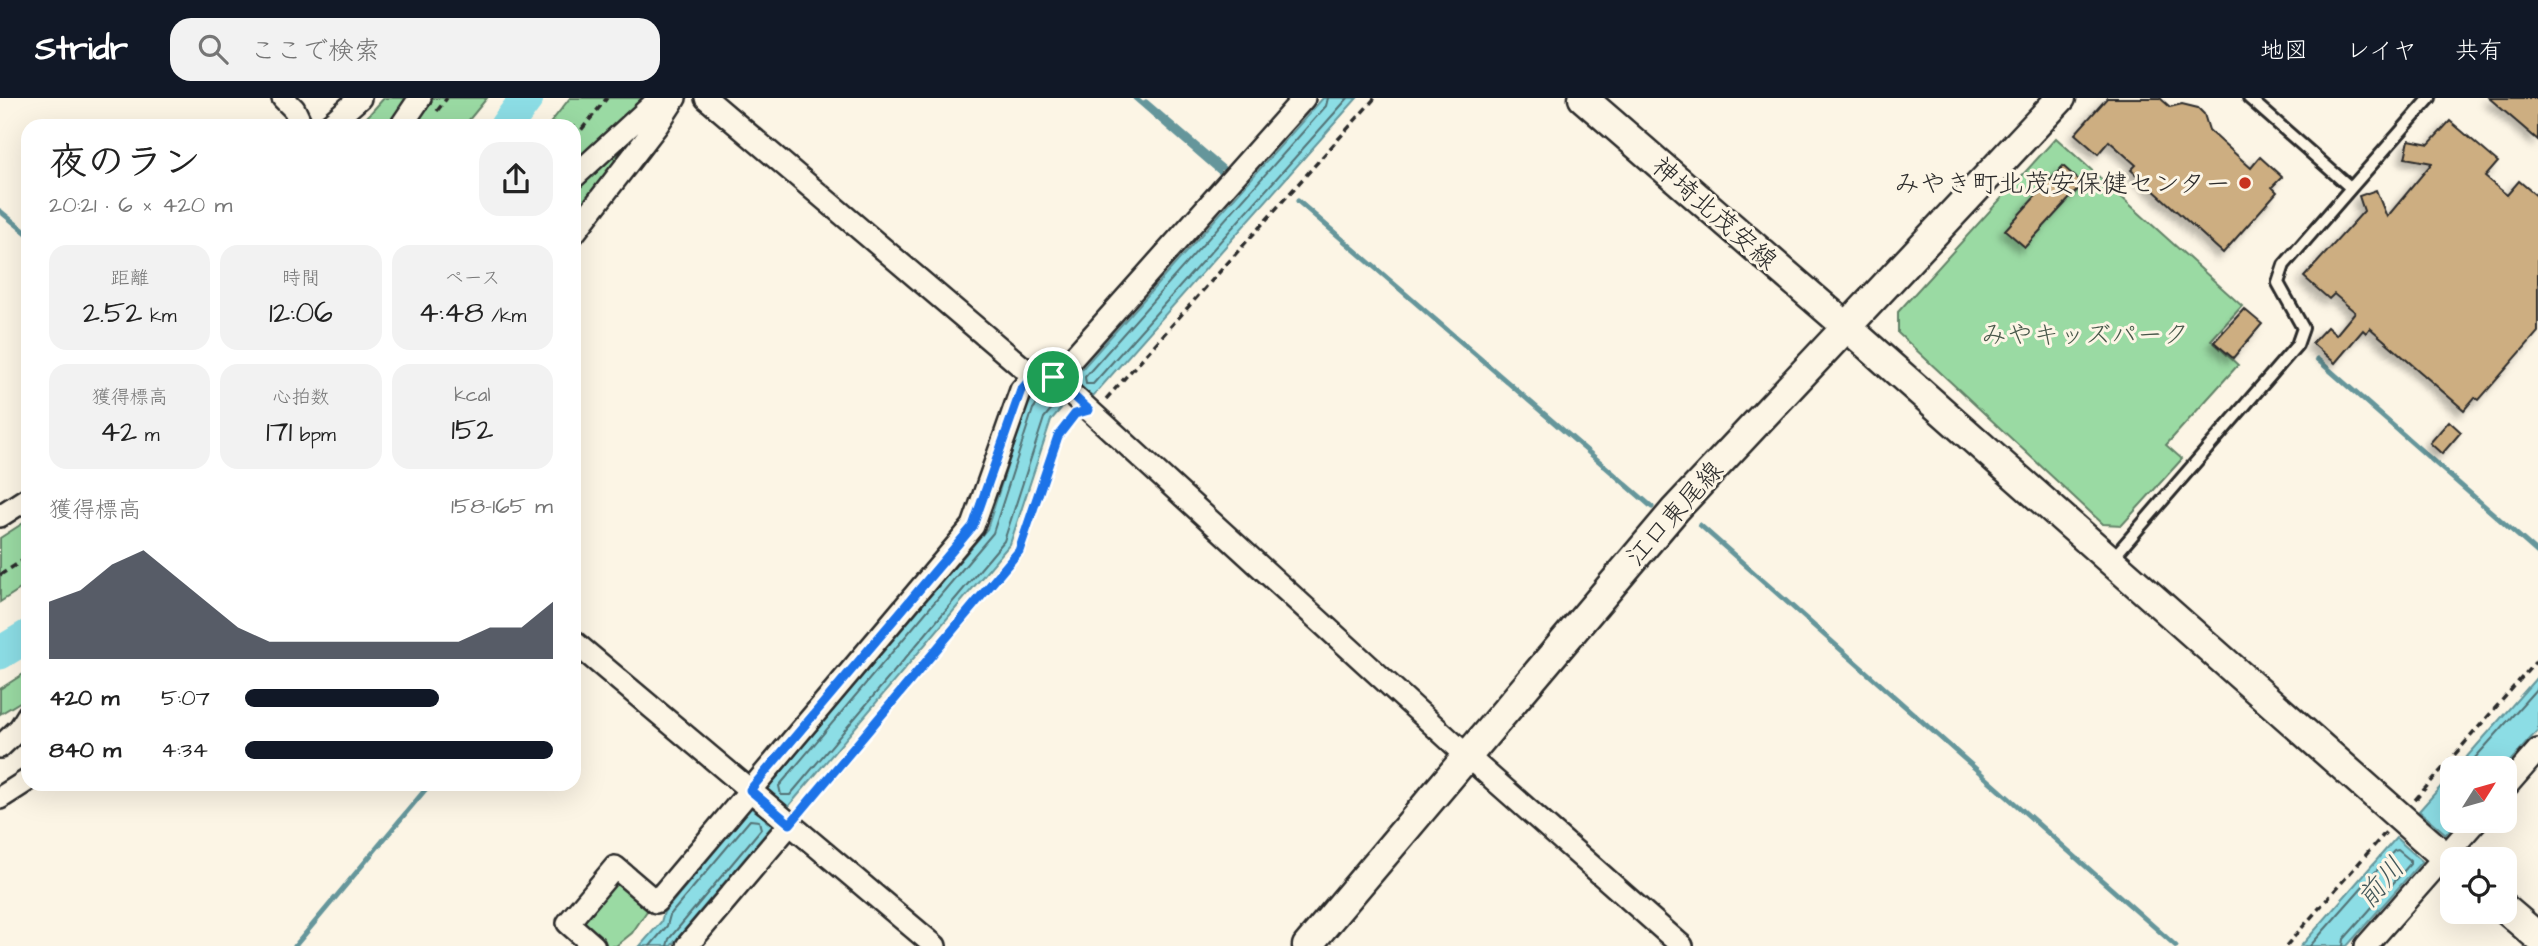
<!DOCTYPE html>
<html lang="ja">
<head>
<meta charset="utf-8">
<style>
  body { margin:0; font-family:"Architects Daughter","Klee One",sans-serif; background:#f2f2f2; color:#222; height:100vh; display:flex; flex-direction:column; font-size:26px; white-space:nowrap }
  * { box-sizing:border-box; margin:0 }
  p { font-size:23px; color:#767676 }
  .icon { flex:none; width:38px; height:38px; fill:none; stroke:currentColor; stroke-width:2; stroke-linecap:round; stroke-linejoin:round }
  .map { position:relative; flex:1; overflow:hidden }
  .sheet { position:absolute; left:21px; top:21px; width:560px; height:672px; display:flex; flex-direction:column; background:#fff; border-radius:21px; box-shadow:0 7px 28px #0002 }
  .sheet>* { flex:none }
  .needle { width:46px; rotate:53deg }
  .controls { position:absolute; left:2440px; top:658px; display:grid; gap:14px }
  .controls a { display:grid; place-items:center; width:77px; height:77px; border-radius:14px; background:#fff; box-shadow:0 7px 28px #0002; font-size:35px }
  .pin { position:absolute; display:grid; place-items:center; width:60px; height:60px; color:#fff; margin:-30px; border:4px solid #fff; border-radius:50%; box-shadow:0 2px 7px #0007 }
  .round { display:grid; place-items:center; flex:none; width:74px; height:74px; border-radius:21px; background:#f2f2f2 }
  .head { display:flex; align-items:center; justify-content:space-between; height:119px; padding:0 28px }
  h1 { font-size:38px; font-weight:600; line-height:52px }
  .metrics { display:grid; grid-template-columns:repeat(3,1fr); gap:10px; height:119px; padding:7px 28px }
  .metrics div { display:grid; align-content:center; border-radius:18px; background:#f2f2f2; text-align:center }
  .metrics b { font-size:30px; font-weight:600 }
  .metrics small { font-size:19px; font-weight:400 }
  .metrics p { font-size:19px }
  .chart { height:196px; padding:14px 28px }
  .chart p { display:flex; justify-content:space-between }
  .chart svg { width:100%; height:126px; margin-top:7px; fill:#111827; opacity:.7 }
  ul { padding:0 28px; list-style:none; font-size:23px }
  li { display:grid; grid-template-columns:112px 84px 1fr; align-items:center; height:52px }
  li i { height:18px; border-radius:9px; background:#111827 }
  header { display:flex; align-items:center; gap:42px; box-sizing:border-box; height:98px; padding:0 35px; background:#111827; color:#fff }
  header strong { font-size:33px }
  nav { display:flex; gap:38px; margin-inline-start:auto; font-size:24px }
  .search { width:490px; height:63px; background:#f2f2f2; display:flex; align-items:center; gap:18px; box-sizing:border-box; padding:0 24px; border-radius:21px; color:#767676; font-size:26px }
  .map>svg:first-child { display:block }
</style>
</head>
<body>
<header>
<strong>Stridr</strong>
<div class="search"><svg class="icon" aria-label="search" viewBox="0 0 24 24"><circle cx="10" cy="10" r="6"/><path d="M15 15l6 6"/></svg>ここで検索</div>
<nav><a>地図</a><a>レイヤ</a><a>共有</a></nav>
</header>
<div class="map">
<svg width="2538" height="848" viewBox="0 0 2538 848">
  <defs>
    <filter id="shadow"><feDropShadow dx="-5.5" dy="5.5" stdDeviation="3.5" flood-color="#0004"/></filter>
  </defs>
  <rect width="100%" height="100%" fill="#fcf5e5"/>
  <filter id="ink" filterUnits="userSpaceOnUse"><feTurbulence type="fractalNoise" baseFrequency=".0143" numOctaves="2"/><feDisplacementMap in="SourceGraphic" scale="14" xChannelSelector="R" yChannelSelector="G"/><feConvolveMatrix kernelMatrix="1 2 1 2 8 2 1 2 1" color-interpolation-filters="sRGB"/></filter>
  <g filter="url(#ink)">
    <path fill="#9adaa3" stroke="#628267" stroke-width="2" d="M384,0H412L390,28H359Z
      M426,0H487L464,28H410Z
      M570,0H650L574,69V28H548Z
      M636,36L574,117V92Z
      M2056,40L2242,208L2211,242L2238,267L2166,347L2182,361L2122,427L2103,426L1898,235V214Z
      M28,422V486L0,504V440Z
      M28,573V599L0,616V591Z
      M613,784H626L651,807L632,835L616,848H603L584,829L582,818Z"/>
    <path fill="#8cdde5" stroke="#65969b" stroke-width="2" d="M1323,0H1357L1093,298L1087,294L1084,297L1059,300L1058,302L1064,307L1051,322L1010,446L788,709L782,704L766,723L772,728L671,848H640L661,824L664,814L751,710L758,715L773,697L767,691L987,431L1027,307L1042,289L1048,294L1075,289L1078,285L1073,281Z
      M2538,578V632L2504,670H2457Z
      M2452,676V723H2458L2446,736L2419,713Z
      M2396,740L2422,763L2347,848H2301Z"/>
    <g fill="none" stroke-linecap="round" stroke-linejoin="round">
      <path stroke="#527275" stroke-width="2" d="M1328,0L1326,8L1085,279L1086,286H1093L1348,0
        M1042,300L1050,301L1053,309L1044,320L1004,443L790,697H781L779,688L993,435L1033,311Z
        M2466,670L2538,589
        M650,848L667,828L670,817L750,722L759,723L761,731L669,841L667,848
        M2310,848L2394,753L2398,752L2410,762V766L2344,841L2343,848"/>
      <path stroke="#65969b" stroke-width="5" d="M1135,0L1219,73
        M1146,4L1223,70
        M1298,103L1652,409
        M0,113L28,136
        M2317,261L2538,455
        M1700,427L2176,848
        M295,848L430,686"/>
      <path stroke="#8cdde5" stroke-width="33" d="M506,28L527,0
        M0,555L28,538"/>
    </g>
    <path fill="#cdae81" stroke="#2b2b2b" stroke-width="2" filter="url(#shadow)" d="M2107,0H2160L2170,9L2182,6L2198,10L2204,16L2209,32L2251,70L2260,59L2282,79L2272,89L2277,94L2223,155L2131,72L2136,67L2109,43L2098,56L2075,36Z
      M2489,0H2538V42Z
      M2450,23L2498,64L2485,79L2507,97L2519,83L2538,99V234L2479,302L2475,299L2464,312L2370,230L2366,235L2363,232L2335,265L2312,245L2327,229L2336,237L2355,214L2334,196L2329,201L2304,179L2364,113L2359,98L2376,92L2387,119L2432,65L2405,60L2409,42L2429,46Z
      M2063,68L2083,86L2025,149L2005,132Z
      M2244,211L2262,226L2233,260L2214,244Z
      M2449,323L2461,334L2442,356L2430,345Z"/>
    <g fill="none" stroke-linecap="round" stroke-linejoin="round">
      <g stroke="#2b2b2b" stroke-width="16">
        <path id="lane" d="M2351,90L2430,0
          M2112,461L2297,247L2303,230L2278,185L2284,167L2351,90L2249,0"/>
      </g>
      <g stroke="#2b2b2b" stroke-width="26">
        <path id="street" d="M283,0L294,11L302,28
          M706,0L1022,269L1035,276L1053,279L1466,657L1682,848
          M328,28L360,0
          M401,28L420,0
          M574,79L660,0
          M574,135L658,26L675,0
          M1053,279L1063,271L1304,0
          M0,418L28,400
          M574,544L935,848
          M0,649L20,630L28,617
          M2504,691L2538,652
          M0,700L28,682
          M594,848L568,825L615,769L656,804L973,428L1021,292L1035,276
          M687,848L790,726
          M2366,848L2476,723"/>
      </g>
      <g stroke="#2b2b2b" stroke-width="33">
        <path id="secondary" d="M1583,0L1847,229L2452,765
          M2504,810L2538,839
          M1307,848L1675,412L2061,0"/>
      </g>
      <path stroke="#2b2b2b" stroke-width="3.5" stroke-dasharray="7 5" stroke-linecap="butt" d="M437,13L447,0
        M574,41L607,0
        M1106,301L1375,0
        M0,477L28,459
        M2415,702L2538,561
        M802,712L1019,453L1058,338L1072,320
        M2286,848L2386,734"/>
      <use href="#lane" stroke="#fcf5e5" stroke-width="10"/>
      <use href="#street" stroke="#fcf5e5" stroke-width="21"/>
      <use href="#secondary" stroke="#fcf5e5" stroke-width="28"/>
    </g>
  </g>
  <g fill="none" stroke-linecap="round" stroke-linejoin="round" filter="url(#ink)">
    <g stroke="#fff" stroke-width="14">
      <path id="route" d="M1035,276L1053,279L1089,312L1075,316L1058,338L1019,453L790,726L750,692L973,428L1021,292Z"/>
    </g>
    <use href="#route" stroke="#1a73e8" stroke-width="9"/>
  </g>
  <circle fill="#c8321e" stroke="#fcf5e5" stroke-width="2.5" cx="2245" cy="85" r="7"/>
  <g text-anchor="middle" stroke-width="6" stroke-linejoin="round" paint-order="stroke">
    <g font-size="26" fill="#2b2b2b" stroke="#fcf5e5" text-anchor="end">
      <text x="2231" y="94">みやき町北茂安保健センター</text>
    </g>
    <g font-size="26" fill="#2b2b2b" stroke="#fcf5e5">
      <text transform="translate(1715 115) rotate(41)" y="9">神埼北茂安線</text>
      <text transform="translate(1674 415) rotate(-48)" y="9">江口東尾線</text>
    </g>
    <g font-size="26" fill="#475749" stroke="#fcf5e5">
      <text x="2085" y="245">みやキッズパーク</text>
    </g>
    <g font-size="28" font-style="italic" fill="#43585a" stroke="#fcf5e5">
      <text transform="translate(2380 784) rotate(-49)" y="10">前川</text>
    </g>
  </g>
</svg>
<div class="controls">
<a><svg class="needle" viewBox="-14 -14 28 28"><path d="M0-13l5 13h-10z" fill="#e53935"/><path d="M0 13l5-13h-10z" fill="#767676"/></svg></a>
<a><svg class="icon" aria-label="locate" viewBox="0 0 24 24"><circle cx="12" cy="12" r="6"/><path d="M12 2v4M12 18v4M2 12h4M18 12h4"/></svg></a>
</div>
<div class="pin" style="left:1053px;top:279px;background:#1e9e55"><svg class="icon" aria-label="arrive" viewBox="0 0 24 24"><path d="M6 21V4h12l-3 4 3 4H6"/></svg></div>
<section class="sheet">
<div class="head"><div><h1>夜のラン</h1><p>20:21 · 6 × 420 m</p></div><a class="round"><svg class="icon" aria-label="share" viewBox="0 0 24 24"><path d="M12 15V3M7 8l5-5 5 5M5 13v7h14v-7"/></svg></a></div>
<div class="metrics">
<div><p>距離</p><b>2.52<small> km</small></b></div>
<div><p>時間</p><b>12:06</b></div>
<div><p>ペース</p><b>4:48<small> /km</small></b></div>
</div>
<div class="metrics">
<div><p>獲得標高</p><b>42<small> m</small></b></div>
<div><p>心拍数</p><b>171<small> bpm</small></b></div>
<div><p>kcal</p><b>152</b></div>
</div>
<div class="chart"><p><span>獲得標高</span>158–165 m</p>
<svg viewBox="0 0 160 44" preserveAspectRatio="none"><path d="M0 44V24L10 20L20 11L30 6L40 15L50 24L60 33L70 38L80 38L90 38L100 38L110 38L120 38L130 38L140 33L150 33L160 24V44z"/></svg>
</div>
<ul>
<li><b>420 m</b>5:07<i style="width:63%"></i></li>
<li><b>840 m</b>4:34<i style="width:100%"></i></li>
</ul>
</section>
</div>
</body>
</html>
